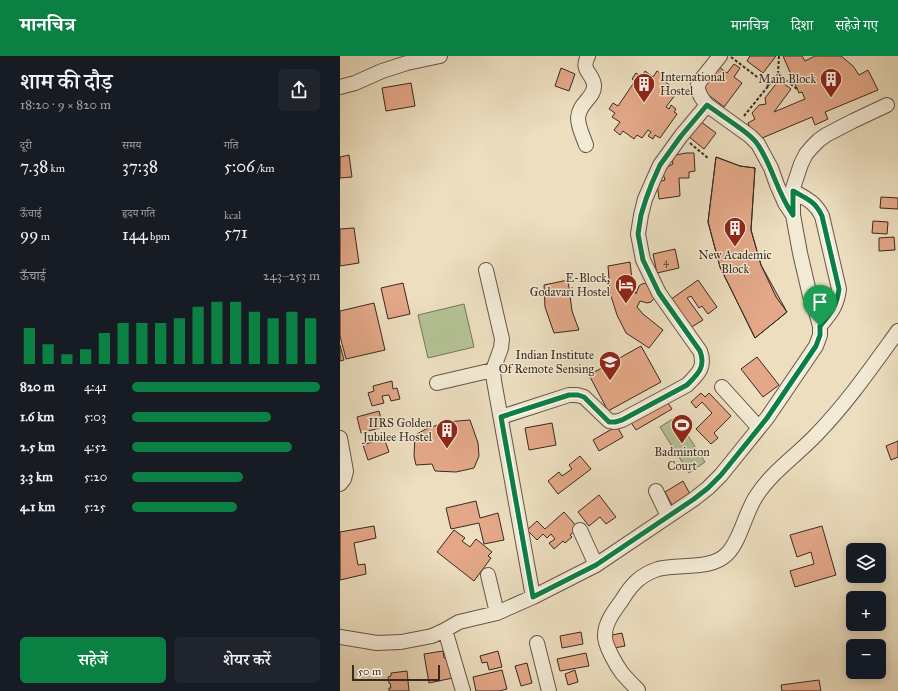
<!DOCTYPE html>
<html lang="hi">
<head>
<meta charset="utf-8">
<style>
  body { margin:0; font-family:"IM FELL Great Primer","Noto Serif Devanagari",serif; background:#20242c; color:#f1f3f6; height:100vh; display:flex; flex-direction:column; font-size:15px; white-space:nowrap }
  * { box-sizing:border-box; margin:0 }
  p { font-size:13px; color:#9ea1a6 }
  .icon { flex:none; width:22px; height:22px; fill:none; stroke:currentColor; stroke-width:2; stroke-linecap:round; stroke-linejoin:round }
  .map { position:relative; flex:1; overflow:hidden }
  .details { display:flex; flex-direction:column; background:#171b24; width:340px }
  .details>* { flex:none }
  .buttons { position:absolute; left:506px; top:487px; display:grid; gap:8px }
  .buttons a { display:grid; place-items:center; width:40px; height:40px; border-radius:6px; background:#171b24; box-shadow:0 2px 10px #0003; font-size:20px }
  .scale { position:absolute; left:12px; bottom:10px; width:88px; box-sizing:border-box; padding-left:4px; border:2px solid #392921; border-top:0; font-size:11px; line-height:14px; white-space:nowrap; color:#392921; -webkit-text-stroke:3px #f3ead5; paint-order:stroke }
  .pin { position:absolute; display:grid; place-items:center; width:34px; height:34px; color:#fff; margin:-41px -17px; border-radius:50% 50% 50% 0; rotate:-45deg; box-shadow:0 0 4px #0007 }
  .pin .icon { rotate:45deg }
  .round { display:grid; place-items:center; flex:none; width:42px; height:42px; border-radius:6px; background:#20242c }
  .headline { display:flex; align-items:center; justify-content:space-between; height:68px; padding:0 20px }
  h1 { font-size:22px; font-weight:600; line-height:30px }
  .figures { display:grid; grid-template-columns:repeat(3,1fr); gap:6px; height:68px; padding:4px 20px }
  .figures div { display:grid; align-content:center }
  .figures b { font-size:17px; font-weight:600 }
  .figures small { font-size:11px; font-weight:400 }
  .figures p { font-size:11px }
  .chart { height:112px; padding:8px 20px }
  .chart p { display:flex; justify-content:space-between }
  .chart svg { width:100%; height:72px; margin-top:4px; stroke:#0b8043; stroke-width:6 }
  .cta { display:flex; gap:8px; margin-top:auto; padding:8px 20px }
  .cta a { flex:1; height:46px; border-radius:6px; background:#0b8043; color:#fff; font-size:16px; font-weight:600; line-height:46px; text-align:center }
  .cta a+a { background:#20242c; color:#f1f3f6 }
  ul { padding:0 20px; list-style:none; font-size:13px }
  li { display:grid; grid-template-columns:64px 48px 1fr; align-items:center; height:30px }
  li i { height:10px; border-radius:5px; background:#0b8043 }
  header { display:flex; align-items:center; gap:24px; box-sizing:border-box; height:56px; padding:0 20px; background:#0b8043; color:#fff }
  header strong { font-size:19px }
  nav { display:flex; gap:22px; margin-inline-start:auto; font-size:14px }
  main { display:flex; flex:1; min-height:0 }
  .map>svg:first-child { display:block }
</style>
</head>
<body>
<header>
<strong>मानचित्र</strong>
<nav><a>मानचित्र</a><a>दिशा</a><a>सहेजे गए</a></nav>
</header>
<main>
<section class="details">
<div class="headline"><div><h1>शाम की दौड़</h1><p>18:20 · 9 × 820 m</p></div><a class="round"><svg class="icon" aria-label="share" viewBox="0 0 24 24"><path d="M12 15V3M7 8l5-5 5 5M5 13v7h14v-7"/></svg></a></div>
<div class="figures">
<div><p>दूरी</p><b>7.38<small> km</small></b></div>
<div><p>समय</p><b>37:38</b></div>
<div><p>गति</p><b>5:06<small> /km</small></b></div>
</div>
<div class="figures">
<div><p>ऊँचाई</p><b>99<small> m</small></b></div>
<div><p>हृदय गति</p><b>144<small> bpm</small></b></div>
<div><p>kcal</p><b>571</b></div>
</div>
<div class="chart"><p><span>ऊँचाई</span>243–253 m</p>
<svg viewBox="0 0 160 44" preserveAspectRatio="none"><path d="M5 44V22M15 44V32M25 44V38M35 44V35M45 44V25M55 44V19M65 44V19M75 44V19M85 44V16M95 44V9M105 44V6M115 44V6M125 44V12M135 44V16M145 44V12M155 44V16"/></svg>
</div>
<ul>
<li><b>820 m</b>4:41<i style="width:100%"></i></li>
<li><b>1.6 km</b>5:03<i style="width:74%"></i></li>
<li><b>2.5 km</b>4:52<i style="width:85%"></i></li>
<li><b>3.3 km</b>5:20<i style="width:59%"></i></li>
<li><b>4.1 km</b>5:25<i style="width:56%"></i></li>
</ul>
<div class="cta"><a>सहेजें</a><a>शेयर करें</a></div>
</section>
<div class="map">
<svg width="558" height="635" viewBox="0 0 558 635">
  <rect width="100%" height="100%" fill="#ecdebf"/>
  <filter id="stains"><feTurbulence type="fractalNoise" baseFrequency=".005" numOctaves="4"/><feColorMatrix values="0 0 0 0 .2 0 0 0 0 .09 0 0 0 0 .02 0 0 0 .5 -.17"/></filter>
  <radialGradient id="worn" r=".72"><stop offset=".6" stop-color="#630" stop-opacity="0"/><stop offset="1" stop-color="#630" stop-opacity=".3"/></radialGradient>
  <path fill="#b4c294" stroke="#76765a" d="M124,248L134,291L88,302L78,259Z
    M336,361L365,406L349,417L320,371Z"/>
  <path fill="#e4a888" stroke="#392921" d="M410,0H436L423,17L407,5Z
    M443,0H462L465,5L475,0H501L513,10L519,19L528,14L538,34L485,56L488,63L475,69L472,61L415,85L408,67L415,63L412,57L419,49L426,48L425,42L439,24L451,33L434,56L465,43L462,36L459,37Z
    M394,8L400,12L394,21L402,27L384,51L361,33L379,11L387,17Z
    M221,12L235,18L229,35L215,30Z
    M305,15L313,21L317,15L325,21L323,24L331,30L328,34L335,39L326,51L329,53L331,49L336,53L334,56L337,58L320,82L315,79L313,83L308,80L311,76L308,74L302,82L297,79L294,83L283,75L280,79L274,74L280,66L272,61L275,57L269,53L273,47L278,50L295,25L292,23L296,17L302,21Z
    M71,27L75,50L46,55L42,32Z
    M360,65L376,77L364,93L348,80Z
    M346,97H354L355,115L349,116V122H339L340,140L319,143L317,126L325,124L322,114L333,108L331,100Z
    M9,99L12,121L0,122V101Z
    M376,101L400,110L415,112L411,174L421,209L436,241L447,256L415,282L380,211L368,166Z
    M376,101L400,110L415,112L411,174L421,209L447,256L415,282L380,211L368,166Z
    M541,141L558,142V153L540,152Z
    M533,165L548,166L547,178L532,177Z
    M14,172L19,207L0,210V173Z
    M554,181L555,194L539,195V182Z
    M335,193L339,212L317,217L313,198Z
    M290,206L293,232L296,238L299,230L302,228L306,227L310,228L316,240L311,246L307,247L300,245L297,251L303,258L323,274L309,292L286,277L277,259L270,237L268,210Z
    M228,224L232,255L239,274L214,277L205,251L204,229Z
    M358,224L377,251L368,258L362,250L359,252L351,240L347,242L363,264L350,272L330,244Z
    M63,227L70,258L48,263L41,232Z
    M34,247L45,294L6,303L0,280V255Z
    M0,289L4,304L0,305Z
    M301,290L321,326L268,355L249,319Z
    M417,301L439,329L423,341L401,313Z
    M52,325L53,333L57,332L60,343L51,345L49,339L42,340L44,347L32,350L28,337L34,335L33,330Z
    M361,337L365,341L369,337L391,360L374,377L378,382L371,388L356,373L372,357L362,346L356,352L351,346Z
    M326,344L332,353L296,374L290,365Z
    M39,355L43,371L21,377L17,361Z
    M130,364L138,387L139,400L134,412L116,416L95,415L92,408L76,409L74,400L75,379L86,373L106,366Z
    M212,367L216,389L189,394L185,372Z
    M277,370L283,381L259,395L253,384Z
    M44,382L49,396L28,404L23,389Z
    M558,385V401L551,404L546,390Z
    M240,400L251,413L218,438L208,425L219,416L222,420L232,413L229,409Z
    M343,425L350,438L332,449L325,436Z
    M259,439L276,461L266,468L260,461L249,470L238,456Z
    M136,445L140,462L158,457L164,484L144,488L139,467L111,473L106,452Z
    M224,456L238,472L230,479L232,481L225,487L223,485L214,493L209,487L215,483L211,478L207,482L203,478L197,484L187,474L197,465L205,473Z
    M34,470L36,482L14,487L18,509L25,508L26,518L0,524V476Z
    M482,470L496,519L455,531L450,515L474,508L471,496L457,501L450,479Z
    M114,474L125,482L122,485L130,491L136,483L152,496L148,500L151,502L134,525L97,496Z
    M241,576L243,588L222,592L220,580Z
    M282,577L285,590L269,593L267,580Z
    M103,595L104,602L109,601L113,622L89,627L84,598Z
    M158,595L162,611L149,614L147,606L142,607L140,600Z
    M246,597L249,610L220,615L217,603Z
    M187,607L192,627L181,630L175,610Z
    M162,614L167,633L159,635H136L133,621Z
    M235,614L238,626L228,629L225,618Z
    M67,615L69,635H49V632H51L50,627H49L48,621L51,620V617Z
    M479,624L481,635H442L441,629Z"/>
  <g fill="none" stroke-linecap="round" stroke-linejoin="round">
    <g stroke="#665648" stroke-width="16">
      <path id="minor" d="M380,0L360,25L358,29V34L361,41L367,49L410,80L418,88L431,112L437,129L445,147L453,159
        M0,31L15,27L42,15L67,7L100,0
        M246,89C243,80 238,71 238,62C239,46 255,42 254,29C253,17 240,15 248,0
        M453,135C467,143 475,146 482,160L499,233C497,250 491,257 480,270
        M146,214L162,283L161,292L153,314L154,325L193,541
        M97,327L153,314
        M382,331L419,372
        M161,361L229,339H237L244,341L269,365L275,366L282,364L347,329C358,318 366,311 360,295L319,237L303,204L298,178L301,159L305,143L312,127L320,109L341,80L367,49
        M0,382L6,415L4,423L0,428
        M316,435L328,460
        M240,474L256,509
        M148,519L157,557
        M105,574L123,635
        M0,581L37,587L61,586L92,580L105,574L119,566L157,557L193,541L256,509L354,443L368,432L381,419L427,362L476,290L480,279V270L476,256L470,240L460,197L453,159V132L461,108L466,98L472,91L479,84L486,79L513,65L547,49
        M197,587L209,635
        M298,634C293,629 287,623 282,617C276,609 264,588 265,579C265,566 275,554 282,544C291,529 300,519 318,513C338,507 370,515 387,498C401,484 405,456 417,439C432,416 457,399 476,379C507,347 532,311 558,275"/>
    </g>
    <path stroke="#392921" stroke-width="2" stroke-dasharray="3 2" stroke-linecap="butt" d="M391,1L429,30
      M438,18L439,0
      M404,60L438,18L457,33
      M350,87L369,103"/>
    <use href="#minor" stroke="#f3ead5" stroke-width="14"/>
  </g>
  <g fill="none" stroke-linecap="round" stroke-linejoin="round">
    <g stroke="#fff" stroke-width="8">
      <path id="route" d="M367,49C377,56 387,63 397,70C405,76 413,81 418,89C433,111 437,137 453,159V135C467,143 475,145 482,160L499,233C497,250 491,257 480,270V279L476,290L427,362L381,419L368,432L354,443L256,509L193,541L161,361L229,339H238L244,341L269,366H275L282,364L347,329C358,318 366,311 360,295L319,237L303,204L298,178L301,159L306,143L312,127L320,109L341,80Z"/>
    </g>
    <use href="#route" stroke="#0b8043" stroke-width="5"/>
  </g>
  <defs>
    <g id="building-pin" transform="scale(1.15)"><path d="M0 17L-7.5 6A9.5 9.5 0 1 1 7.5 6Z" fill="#8f2418" stroke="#f3ead5"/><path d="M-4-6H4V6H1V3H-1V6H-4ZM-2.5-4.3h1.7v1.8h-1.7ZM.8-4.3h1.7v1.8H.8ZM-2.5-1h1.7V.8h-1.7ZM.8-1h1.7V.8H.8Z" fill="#fff"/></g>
    <g id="hotel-pin" transform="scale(1.15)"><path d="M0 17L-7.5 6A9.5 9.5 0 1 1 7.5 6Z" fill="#8f2418" stroke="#f3ead5"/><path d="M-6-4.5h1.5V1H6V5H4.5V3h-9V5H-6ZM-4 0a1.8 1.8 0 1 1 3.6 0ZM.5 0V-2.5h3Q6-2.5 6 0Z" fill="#fff"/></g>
    <g id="university-pin" transform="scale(1.15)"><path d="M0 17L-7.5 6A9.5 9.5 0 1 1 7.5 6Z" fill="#8f2418" stroke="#f3ead5"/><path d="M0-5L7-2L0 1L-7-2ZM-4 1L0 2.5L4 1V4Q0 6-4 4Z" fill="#fff"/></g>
    <g id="stadium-pin" transform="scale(1.15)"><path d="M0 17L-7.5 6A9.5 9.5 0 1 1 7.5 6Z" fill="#8f2418" stroke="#f3ead5"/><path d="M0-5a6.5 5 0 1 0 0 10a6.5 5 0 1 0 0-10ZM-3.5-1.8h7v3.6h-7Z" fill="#fff"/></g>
  </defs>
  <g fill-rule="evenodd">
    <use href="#building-pin" x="491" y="23"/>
    <use href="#building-pin" x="304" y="28"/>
    <use href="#building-pin" x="395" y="172"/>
    <use href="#hotel-pin" x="286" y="229"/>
    <use href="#university-pin" x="270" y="306"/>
    <use href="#stadium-pin" x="342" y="369"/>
    <use href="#building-pin" x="107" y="374"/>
  </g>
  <g text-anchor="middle" stroke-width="3" stroke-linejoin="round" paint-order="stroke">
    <g font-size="10" fill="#64493b">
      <text x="326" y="209">4</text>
    </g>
    <g font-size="12" fill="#392921" stroke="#f3ead5" text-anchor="end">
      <text x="320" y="25" text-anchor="start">International<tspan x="320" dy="14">Hostel</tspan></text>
      <text x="476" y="27">Main Block</text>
      <text x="395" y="203" text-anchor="middle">New Academic<tspan x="395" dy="14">Block</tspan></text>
      <text x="270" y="226">E-Block,<tspan x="270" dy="14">Godavari Hostel</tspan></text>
      <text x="254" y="303">Indian Institute<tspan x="254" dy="14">Of Remote Sensing</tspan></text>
      <text x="92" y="371">IIRS Golden<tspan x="92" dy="14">Jubilee Hostel</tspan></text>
      <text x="342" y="400" text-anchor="middle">Badminton<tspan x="342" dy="14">Court</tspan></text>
    </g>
  </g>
  <rect width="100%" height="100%" filter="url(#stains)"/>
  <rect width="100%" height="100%" fill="url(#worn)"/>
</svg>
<div class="buttons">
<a><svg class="icon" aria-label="layers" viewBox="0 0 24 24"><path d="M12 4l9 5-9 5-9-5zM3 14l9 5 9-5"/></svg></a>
<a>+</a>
<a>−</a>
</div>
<div class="scale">50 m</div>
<div class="pin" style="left:480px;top:270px;background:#1e9e55"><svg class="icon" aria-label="arrive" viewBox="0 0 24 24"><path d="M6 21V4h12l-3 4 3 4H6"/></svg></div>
</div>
</main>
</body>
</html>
